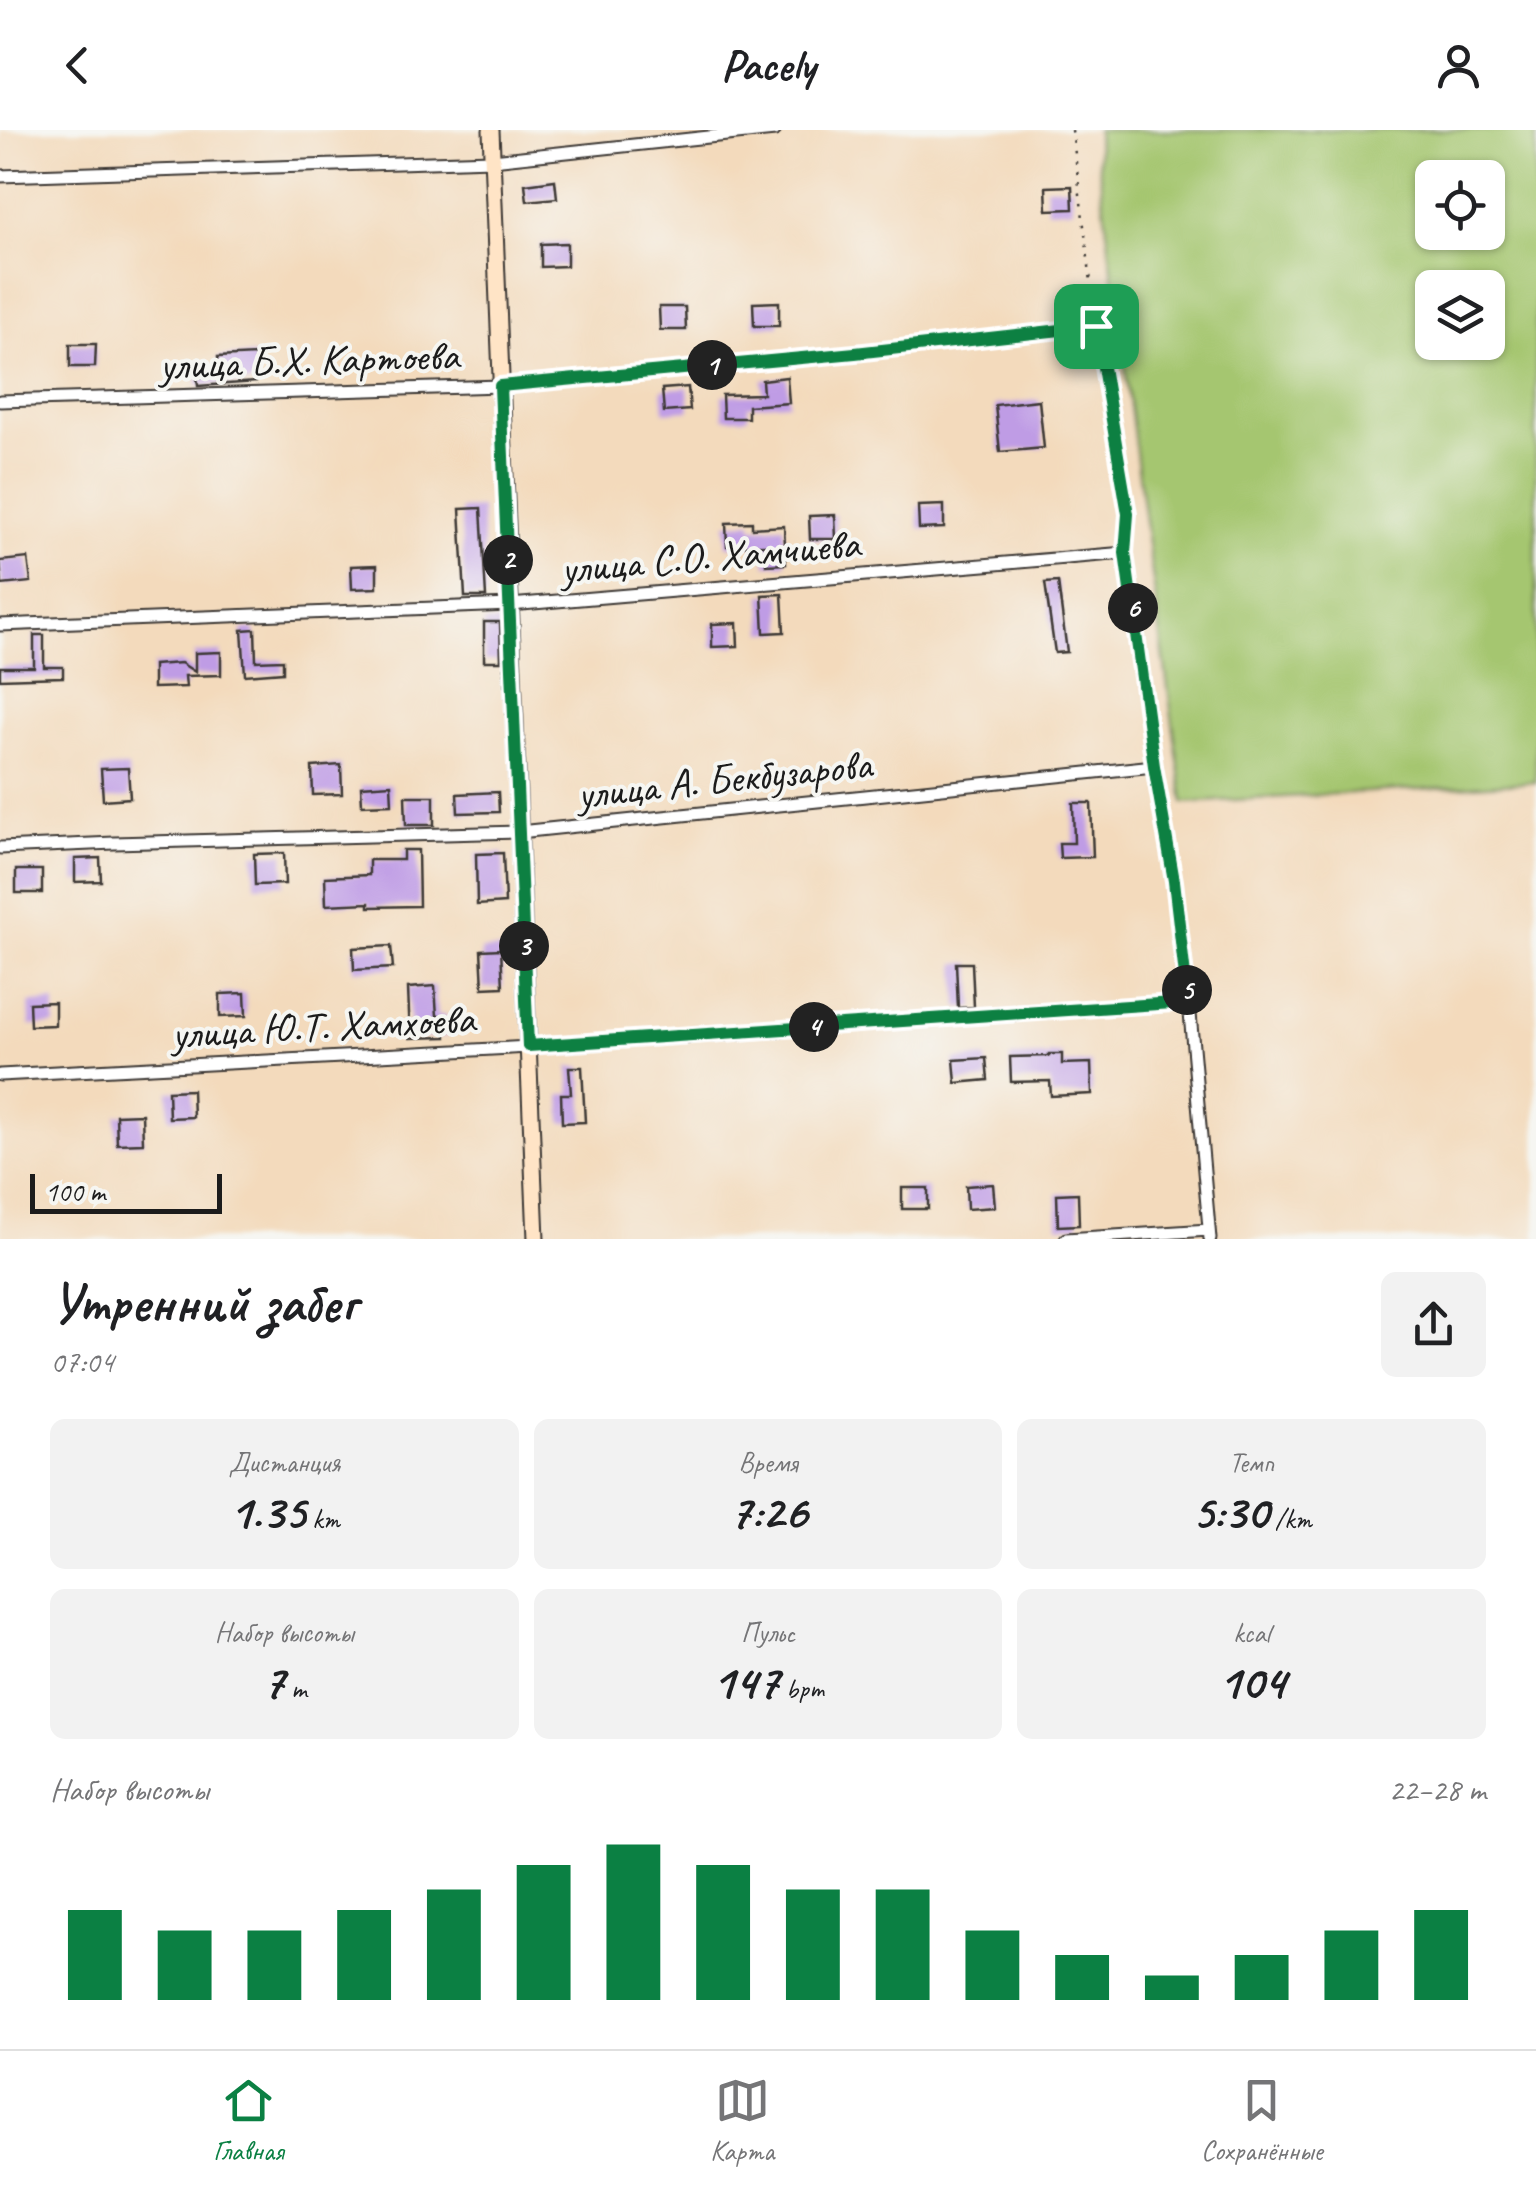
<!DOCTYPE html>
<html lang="ru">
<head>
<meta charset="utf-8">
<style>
  body { margin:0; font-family:Caveat,sans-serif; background:#f2f2f2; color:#202124; height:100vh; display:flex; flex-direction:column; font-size:38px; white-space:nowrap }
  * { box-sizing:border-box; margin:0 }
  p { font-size:32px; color:#757577 }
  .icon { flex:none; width:55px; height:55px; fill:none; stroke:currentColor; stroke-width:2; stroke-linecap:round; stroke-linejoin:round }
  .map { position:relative; height:1109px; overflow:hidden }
  .sheet { display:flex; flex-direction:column; background:#fff; flex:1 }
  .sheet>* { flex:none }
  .tools { position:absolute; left:1415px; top:30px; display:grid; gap:20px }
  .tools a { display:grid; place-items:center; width:90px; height:90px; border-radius:15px; background:#fff; box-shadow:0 2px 8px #0004; font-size:50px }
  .scale { position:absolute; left:30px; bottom:25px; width:192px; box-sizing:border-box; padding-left:10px; border:5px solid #1c1c1c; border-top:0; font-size:28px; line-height:35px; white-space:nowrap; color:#1c1c1c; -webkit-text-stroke:8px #f6f6f2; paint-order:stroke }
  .pin { position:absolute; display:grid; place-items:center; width:85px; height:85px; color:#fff; margin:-42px; border-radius:20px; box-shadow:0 5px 15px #0006 }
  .km { position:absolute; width:50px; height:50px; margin:-25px; border-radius:50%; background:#222; color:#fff; font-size:28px; line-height:50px; text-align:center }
  .round { display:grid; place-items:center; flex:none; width:105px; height:105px; border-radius:15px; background:#f2f2f2 }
  .head { display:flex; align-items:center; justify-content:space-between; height:170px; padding:0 50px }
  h1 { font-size:55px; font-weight:700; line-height:75px }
  .stats { display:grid; grid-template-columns:repeat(3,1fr); gap:15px; height:170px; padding:10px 50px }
  .stats div { display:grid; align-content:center; border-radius:15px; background:#f2f2f2; text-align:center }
  .stats b { font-size:50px; font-weight:700 }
  .stats small { font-size:28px; font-weight:400 }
  .stats p { font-size:28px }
  .chart { height:280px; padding:20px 50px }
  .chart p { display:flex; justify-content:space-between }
  .chart svg { width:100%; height:180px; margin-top:10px; stroke:#0b8043; stroke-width:6 }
  header { display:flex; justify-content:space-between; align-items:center; height:130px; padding:0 50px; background:#fff; font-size:45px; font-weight:700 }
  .menu { display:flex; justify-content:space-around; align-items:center; height:140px; border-top:2px solid #e0e0e0; background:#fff; font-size:28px; color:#757577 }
  .menu a { display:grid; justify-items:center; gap:5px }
  .menu .on { color:#0b8043 }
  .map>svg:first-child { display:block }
</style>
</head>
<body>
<header><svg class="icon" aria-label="back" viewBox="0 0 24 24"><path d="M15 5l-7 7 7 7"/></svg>Pacely<svg class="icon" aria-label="person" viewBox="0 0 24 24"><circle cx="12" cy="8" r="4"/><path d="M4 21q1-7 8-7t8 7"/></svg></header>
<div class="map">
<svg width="1536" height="1109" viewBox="0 0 1536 1109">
  <rect width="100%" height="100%" fill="#f6f6f2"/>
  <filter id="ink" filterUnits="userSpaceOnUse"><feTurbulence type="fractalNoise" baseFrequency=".01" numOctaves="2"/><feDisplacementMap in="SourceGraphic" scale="20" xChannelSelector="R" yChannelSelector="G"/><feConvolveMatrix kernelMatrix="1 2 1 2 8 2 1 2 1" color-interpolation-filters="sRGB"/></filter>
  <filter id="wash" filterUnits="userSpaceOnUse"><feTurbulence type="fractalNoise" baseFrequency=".0048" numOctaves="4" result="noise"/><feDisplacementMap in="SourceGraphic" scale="40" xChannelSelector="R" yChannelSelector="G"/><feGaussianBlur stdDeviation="2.25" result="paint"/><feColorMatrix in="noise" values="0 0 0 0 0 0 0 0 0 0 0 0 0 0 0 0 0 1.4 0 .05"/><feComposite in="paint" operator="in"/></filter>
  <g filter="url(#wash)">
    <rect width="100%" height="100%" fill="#f3dabc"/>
    <path fill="#a5c66f" stroke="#607146" stroke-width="2.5" fill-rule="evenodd" d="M1097,0H1536V652L1184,673L1149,422L1098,31ZM1432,48H1488V102H1432ZM1432,158H1488V212H1432Z"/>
    <g id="blocks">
      <path fill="#bf9ce5" d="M555,50L557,68L527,71L525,54Z
        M1072,56L1073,79L1047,80L1046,57Z
        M567,113V136L541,137V114Z
        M779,172V196H754L753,173Z
        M659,177H685L686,200H660Z
        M70,214H96L95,237H70Z
        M255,225L256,252L198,256L197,247L219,246L218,227Z
        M787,247L789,273L748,276V288H723L722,265L763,264L762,250Z
        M688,257L690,280L664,282L662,259Z
        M1039,270L1044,318L1000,322L995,275Z
        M944,375V398L919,399L918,376Z
        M481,378L486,467H465L460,379Z
        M835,385L836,409H810L809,386Z
        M752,392V398L784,396L786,434L766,435L765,415L727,416L726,393Z
        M28,428L31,452L2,455L0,431Z
        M377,435V458L352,459L351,436Z
        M1058,452L1067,522L1055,523L1045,453Z
        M782,464L784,502L764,503L762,465Z
        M484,492H500L501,531H484Z
        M737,493L738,516L712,517V494Z
        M255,499L256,531L283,530V542L245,545L242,500Z
        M34,505H44V537H63V547L0,549V537H34Z
        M221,522V545L185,546L186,557L153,558V535L181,533L195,542V523Z
        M341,635L342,664L313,665L312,637Z
        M128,638L130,668L103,670L101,639Z
        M391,654L392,674L362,675L361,656Z
        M498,662L499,682L458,683L457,664Z
        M405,666H434V695H406Z
        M1073,673H1091L1093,727L1060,728L1059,713H1074Z
        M403,720H418L419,776L369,777V773L326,775L325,747L369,745V730H403Z
        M284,723L285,754L255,755L254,724Z
        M503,723L505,773L477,775L476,724Z
        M100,728L101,751L75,752V729Z
        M16,740H42V763H16Z
        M391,816L393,838L354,840L353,818Z
        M501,819L503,857L483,858L481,820Z
        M956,833H972L974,877L958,878Z
        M435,856L437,886L445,885L446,907L410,908L408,858Z
        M245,863L246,886L220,887V864Z
        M55,872V895L30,896L29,873Z
        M1049,924H1062V934L1091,933L1092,964L1051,966L1050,951L1011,952L1010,927L1049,926Z
        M986,928L988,950L956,953L954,930Z
        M569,937H582L585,992L562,993L561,964H571Z
        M192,960L193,987L169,988L168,961Z
        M142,984L143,1013L117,1014L116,985Z
        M993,1054L995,1077L967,1079L966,1056Z
        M902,1058H928V1079H902Z
        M1078,1063L1079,1095L1058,1096L1057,1064Z"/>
    </g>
  </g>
  <g filter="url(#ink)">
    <use href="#blocks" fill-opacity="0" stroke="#3c3834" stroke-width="2.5"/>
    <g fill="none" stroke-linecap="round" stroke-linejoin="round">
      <g stroke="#3c3834" stroke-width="15">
        <path id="street" d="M0,46L492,30L775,0
          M0,271L501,256L855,223L1097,196
          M0,495L510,475L1125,423L1154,636L1174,751L1189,872L1210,1109
          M0,718L114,713L519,702L1154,636
          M0,945L529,917L1189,872
          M1066,1109L1209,1100"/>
      </g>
      <g stroke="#3c3834" stroke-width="19">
        <path id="secondary" d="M491,0L536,1109"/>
      </g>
      <path stroke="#3c3834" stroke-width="2.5" stroke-dasharray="2.5 8" stroke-linecap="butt" d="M1072,0L1095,184
        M1098,207L1128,383L1126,411"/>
      <use href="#street" stroke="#fff" stroke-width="11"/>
      <use href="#secondary" stroke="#ffe4c6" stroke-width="15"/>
    </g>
  </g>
  <g fill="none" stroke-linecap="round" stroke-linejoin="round" filter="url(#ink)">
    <g stroke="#fff" stroke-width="20">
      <path id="route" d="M1096,196L1128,384L1125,423L1154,636L1174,751L1188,872L528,916L500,256L855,223Z"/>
    </g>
    <use href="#route" stroke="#0b8043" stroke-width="12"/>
  </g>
  <g text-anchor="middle" stroke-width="8" stroke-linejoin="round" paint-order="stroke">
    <g font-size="42" fill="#1c1c1c" stroke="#f6f6f2">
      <text transform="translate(309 229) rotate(-2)" y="15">улица Б.Х. Картоева</text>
      <text transform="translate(710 425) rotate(-5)" y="15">улица С.О. Хамчиева</text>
      <text transform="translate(724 648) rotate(-6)" y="15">улица А. Бекбузарова</text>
      <text transform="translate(323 895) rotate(-3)" y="15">улица Ю.Т. Хамхоева</text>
    </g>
  </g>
</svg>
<div class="tools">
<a><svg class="icon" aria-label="locate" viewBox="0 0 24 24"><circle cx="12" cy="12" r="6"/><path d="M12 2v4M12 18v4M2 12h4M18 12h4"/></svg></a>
<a><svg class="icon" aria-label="layers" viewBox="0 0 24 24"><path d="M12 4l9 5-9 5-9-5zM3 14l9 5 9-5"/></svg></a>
</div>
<div class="scale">100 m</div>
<div class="pin" style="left:1096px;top:196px;background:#1e9e55"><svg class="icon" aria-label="arrive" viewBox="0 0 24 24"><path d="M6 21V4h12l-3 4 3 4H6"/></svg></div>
<b class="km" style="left:712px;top:235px">1</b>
<b class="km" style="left:508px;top:430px">2</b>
<b class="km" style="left:524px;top:816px">3</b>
<b class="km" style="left:814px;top:897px">4</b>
<b class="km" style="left:1187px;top:860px">5</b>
<b class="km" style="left:1133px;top:478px">6</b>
</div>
<section class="sheet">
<div class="head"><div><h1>Утренний забег</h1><p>07:04</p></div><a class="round"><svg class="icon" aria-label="share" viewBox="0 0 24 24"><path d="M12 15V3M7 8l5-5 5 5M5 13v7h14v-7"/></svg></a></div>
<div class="stats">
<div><p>Дистанция</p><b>1.35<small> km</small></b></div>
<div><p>Время</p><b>7:26</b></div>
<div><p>Темп</p><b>5:30<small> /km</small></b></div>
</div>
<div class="stats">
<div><p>Набор высоты</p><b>7<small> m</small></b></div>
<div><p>Пульс</p><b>147<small> bpm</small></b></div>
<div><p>kcal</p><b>104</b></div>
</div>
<div class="chart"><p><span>Набор высоты</span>22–28 m</p>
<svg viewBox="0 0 160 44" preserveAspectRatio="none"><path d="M5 44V22M15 44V27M25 44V27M35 44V22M45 44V17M55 44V11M65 44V6M75 44V11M85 44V17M95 44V17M105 44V27M115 44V33M125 44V38M135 44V33M145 44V27M155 44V22"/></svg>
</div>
</section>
<nav class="menu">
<a class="on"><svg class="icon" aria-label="home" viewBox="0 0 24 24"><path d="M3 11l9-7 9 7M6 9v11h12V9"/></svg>Главная</a>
<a><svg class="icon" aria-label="map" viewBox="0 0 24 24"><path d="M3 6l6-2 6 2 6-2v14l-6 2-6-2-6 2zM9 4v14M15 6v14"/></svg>Карта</a>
<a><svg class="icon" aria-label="saved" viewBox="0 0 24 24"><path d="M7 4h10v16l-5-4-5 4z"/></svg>Сохранённые</a>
</nav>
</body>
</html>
